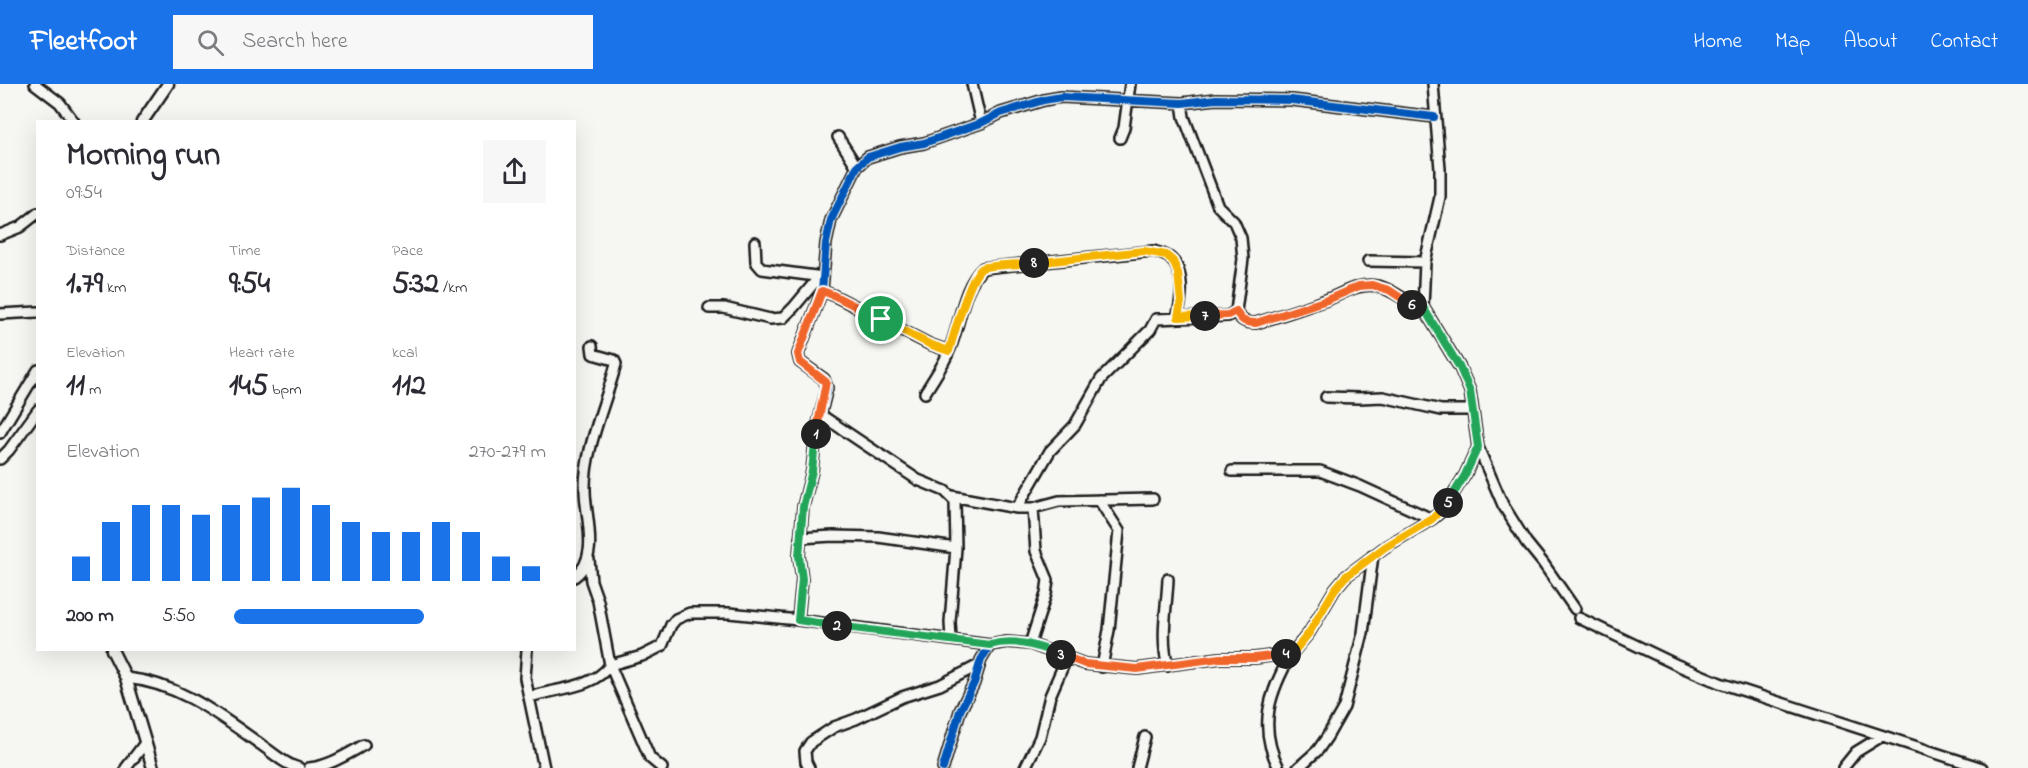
<!DOCTYPE html>
<html lang="en">
<head>
<meta charset="utf-8">
<style>
  body { margin:0; font-family:"Indie Flower",sans-serif; background:#f7f7f7; color:#2b2b33; height:100vh; display:flex; flex-direction:column; font-size:22px; white-space:nowrap }
  * { box-sizing:border-box; margin:0 }
  p { font-size:20px; color:#7c7c81 }
  .icon { flex:none; width:33px; height:33px; fill:none; stroke:currentColor; stroke-width:2; stroke-linecap:round; stroke-linejoin:round }
  .map { position:relative; flex:1; overflow:hidden }
  .panel { position:absolute; left:36px; top:36px; width:540px; height:531px; display:flex; flex-direction:column; background:#fff; border-radius:0px; box-shadow:0 6px 24px #0002 }
  .panel>* { flex:none }
  .pin { position:absolute; display:grid; place-items:center; width:51px; height:51px; color:#fff; margin:-26px; border:3px solid #fff; border-radius:50%; box-shadow:0 2px 6px #0007 }
  .km { position:absolute; width:30px; height:30px; margin:-15px; border-radius:50%; background:#222; color:#fff; font-size:16px; line-height:30px; text-align:center }
  .round { display:grid; place-items:center; flex:none; width:63px; height:63px; border-radius:0px; background:#f7f7f7 }
  .head { display:flex; align-items:center; justify-content:space-between; height:102px; padding:0 30px }
  h1 { font-size:33px; font-weight:700; line-height:45px }
  .stats { display:grid; grid-template-columns:repeat(3,1fr); gap:9px; height:102px; padding:6px 30px }
  .stats div { display:grid; align-content:center }
  .stats b { font-size:30px; font-weight:700 }
  .stats small { font-size:16px; font-weight:400 }
  .stats p { font-size:16px }
  .chart { height:168px; padding:12px 30px }
  .chart p { display:flex; justify-content:space-between }
  .chart svg { width:100%; height:108px; margin-top:6px; stroke:#1a73e8; stroke-width:6 }
  ul { padding:0 30px; list-style:none; font-size:20px }
  li { display:grid; grid-template-columns:96px 72px 1fr; align-items:center; height:45px }
  li i { height:15px; border-radius:8px; background:#1a73e8 }
  header { display:flex; align-items:center; gap:36px; box-sizing:border-box; height:84px; padding:0 30px; background:#1a73e8; color:#fff }
  header strong { font-size:28px }
  nav { display:flex; gap:33px; margin-inline-start:auto; font-size:21px }
  .search { width:420px; height:54px; background:#f7f7f7; display:flex; align-items:center; gap:15px; box-sizing:border-box; padding:0 21px; border-radius:0px; color:#7c7c81; font-size:22px }
  .map>svg:first-child { display:block }
</style>
</head>
<body>
<header>
<strong>Fleetfoot</strong>
<div class="search"><svg class="icon" aria-label="search" viewBox="0 0 24 24"><circle cx="10" cy="10" r="6"/><path d="M15 15l6 6"/></svg>Search here</div>
<nav><a>Home</a><a>Map</a><a>About</a><a>Contact</a></nav>
</header>
<div class="map">
<svg width="2028" height="684" viewBox="0 0 2028 684">
  <rect width="100%" height="100%" fill="#f6f6f2"/>
  <filter id="ink" filterUnits="userSpaceOnUse"><feTurbulence type="fractalNoise" baseFrequency=".0167" numOctaves="2"/><feDisplacementMap in="SourceGraphic" scale="12" xChannelSelector="R" yChannelSelector="G"/><feConvolveMatrix kernelMatrix="1 2 1 2 8 2 1 2 1" color-interpolation-filters="sRGB"/></filter>
  <g filter="url(#ink)">
    <g fill="none" stroke-linecap="round" stroke-linejoin="round">
      <g stroke="#1c1c1c" stroke-width="14">
        <path id="minor" d="M35,0L60,19L74,38
          M972,0L981,39
          M1433,0L1440,85V113L1425,178L1423,223L1460,284L1470,307L1478,363L1503,421L1526,458L1543,479L1575,525
          M838,53L857,83
          M1120,54L1124,44L1130,0
          M0,151L20,143L38,129
          M755,158L756,178L762,185L823,193
          M1368,177L1425,178
          M822,207L833,211L929,260L949,267
          M709,224H724L770,235L783,234L794,223L819,193
          M1236,227C1241,237 1245,239 1256,239C1279,232 1301,225 1323,217C1341,211 1358,198 1377,202C1394,205 1406,220 1423,223
          M0,230L38,228
          M925,309C933,295 943,282 949,267C960,242 962,203 983,184L1153,167C1159,169 1166,170 1171,175C1185,188 1182,216 1177,233
          M1326,313L1359,314L1383,313L1441,326H1467L1472,323
          M821,331L918,396L945,407L955,417L956,464L950,538L951,555
          M0,349L38,286
          M0,375L9,366L38,326
          M1232,387H1320L1360,402L1432,435
          M952,412L1017,424H1033L1059,417L1153,415
          M1099,416L1119,447L1109,546L1102,583
          M1017,424L1050,367L1075,341L1101,295L1150,246L1156,235L1228,232L1236,227L1243,175L1241,154L1234,138L1218,122L1184,33L1182,19
          M800,454L833,452L878,453L956,464
          M589,476L591,497L598,517L610,581L650,674L662,684
          M574,493C601,474 585,433 585,406C584,366 606,319 616,280L614,276L593,270L592,262
          M1579,534L1677,581L1720,599L1982,684
          M798,536L802,495L799,472L803,423L812,387L816,348L827,304L824,295L800,278L798,270L822,207L826,159L831,136L857,83L868,73L900,63L924,59L981,39L1001,29L1044,16L1061,13L1182,19L1216,15L1292,16L1434,33
          M1030,560L1046,510L1048,496L1036,467L1033,424
          M527,566L525,594L544,684
          M1168,582C1160,555 1167,522 1168,495
          M126,594C179,599 219,631 260,660C272,668 285,681 299,684
          M530,613C556,604 593,605 610,581L642,572L662,562L671,541L676,535L690,529H729L798,536L990,561
          M126,684L145,659
          M309,684C329,682 346,671 364,661
          M809,684L806,678L805,667L811,658L834,643L856,635L902,613L940,601L979,581
          M943,684L960,627L974,599L981,576L990,561L1007,558L1030,560L1085,580L1137,585L1220,574H1255L1292,569L1309,549L1335,505L1345,493L1385,463L1432,435L1443,426L1465,391L1478,363
          M1025,684L1040,653L1050,612L1067,573
          M1137,684L1145,653
          M1279,684C1257,642 1270,607 1292,569
          M1298,684L1318,666L1327,653L1344,623L1363,549L1373,471
          M1843,684L1856,668L1882,652"/>
      </g>
      <g stroke="#1c1c1c" stroke-width="15">
        <path id="tertiary" d="M142,38L168,0
          M112,566L126,594L153,684"/>
      </g>
      <use href="#minor" stroke="#f6f6f2" stroke-width="9"/>
      <use href="#tertiary" stroke="#f6f6f2" stroke-width="10"/>
      <g stroke="#f6f6f2" stroke-width="11">
        <path id="cycleway" d="M798,536L802,495L799,472L803,423L812,387L816,348L827,304L824,295L800,278L798,270L822,207L826,159L831,136L857,83L868,73L900,63L924,59L981,39L1001,29L1044,16L1061,13L1182,19L1216,15L1292,16L1434,33
          M943,684L960,627L974,599L981,576L990,561L1007,558L1030,560L1085,580L1137,585L1220,574H1255L1292,569L1309,549L1335,505L1345,493L1385,463L1432,435L1443,426L1465,391L1478,363"/>
      </g>
      <use href="#cycleway" stroke="#0057b8" stroke-width="8"/>
    </g>
  </g>
  <g fill="none" stroke-linecap="round" stroke-linejoin="round" filter="url(#ink)">
    <g stroke="#fff" stroke-width="12">
      <path id="split-1" d="M816,350L826,298L800,278L798,270L822,207L833,211L881,235"/>
    </g>
    <g stroke="#fff" stroke-width="12">
      <path id="split-2" d="M816,350L812,387L803,423L799,472L802,495L798,536L837,542"/>
    </g>
    <g stroke="#fff" stroke-width="12">
      <path id="split-3" d="M837,542L990,561C1015,554 1038,562 1061,571"/>
    </g>
    <g stroke="#fff" stroke-width="12">
      <path id="split-4" d="M1061,571L1085,580L1137,585L1220,574H1255L1286,570"/>
    </g>
    <g stroke="#fff" stroke-width="12">
      <path id="split-5" d="M1286,570H1292L1309,549L1335,505L1345,493L1385,463L1432,435L1448,419"/>
    </g>
    <g stroke="#fff" stroke-width="12">
      <path id="split-6" d="M1412,221L1423,223L1460,284L1470,307L1478,363L1465,391L1448,419"/>
    </g>
    <g stroke="#fff" stroke-width="12">
      <path id="split-7" d="M1205,232L1228,231L1236,227C1241,237 1245,239 1256,239L1327,216L1359,202L1372,201L1389,206L1412,221"/>
    </g>
    <g stroke="#fff" stroke-width="12">
      <path id="split-8" d="M1034,179L1144,167L1166,171L1173,177L1178,189L1181,218L1178,233L1205,232"/>
    </g>
    <g stroke="#fff" stroke-width="12">
      <path id="split-9" d="M881,235L929,260L949,267C954,251 969,193 982,184C988,181 1024,180 1034,179"/>
    </g>
    <use href="#split-1" stroke="#f0652b" stroke-width="8"/>
    <use href="#split-2" stroke="#22a559" stroke-width="8"/>
    <use href="#split-3" stroke="#22a559" stroke-width="8"/>
    <use href="#split-4" stroke="#f0652b" stroke-width="8"/>
    <use href="#split-5" stroke="#f5b400" stroke-width="8"/>
    <use href="#split-6" stroke="#22a559" stroke-width="8"/>
    <use href="#split-7" stroke="#f0652b" stroke-width="8"/>
    <use href="#split-8" stroke="#f5b400" stroke-width="8"/>
    <use href="#split-9" stroke="#f5b400" stroke-width="8"/>
  </g>
</svg>
<div class="pin" style="left:881px;top:235px;background:#1e9e55"><svg class="icon" aria-label="arrive" viewBox="0 0 24 24"><path d="M6 21V4h12l-3 4 3 4H6"/></svg></div>
<b class="km" style="left:816px;top:350px">1</b>
<b class="km" style="left:837px;top:542px">2</b>
<b class="km" style="left:1061px;top:571px">3</b>
<b class="km" style="left:1286px;top:570px">4</b>
<b class="km" style="left:1448px;top:419px">5</b>
<b class="km" style="left:1412px;top:221px">6</b>
<b class="km" style="left:1205px;top:232px">7</b>
<b class="km" style="left:1034px;top:179px">8</b>
<section class="panel">
<div class="head"><div><h1>Morning run</h1><p>09:54</p></div><a class="round"><svg class="icon" aria-label="share" viewBox="0 0 24 24"><path d="M12 15V3M7 8l5-5 5 5M5 13v7h14v-7"/></svg></a></div>
<div class="stats">
<div><p>Distance</p><b>1.79<small> km</small></b></div>
<div><p>Time</p><b>9:54</b></div>
<div><p>Pace</p><b>5:32<small> /km</small></b></div>
</div>
<div class="stats">
<div><p>Elevation</p><b>11<small> m</small></b></div>
<div><p>Heart rate</p><b>145<small> bpm</small></b></div>
<div><p>kcal</p><b>112</b></div>
</div>
<div class="chart"><p><span>Elevation</span>270–279 m</p>
<svg viewBox="0 0 160 44" preserveAspectRatio="none"><path d="M5 44V34M15 44V20M25 44V13M35 44V13M45 44V17M55 44V13M65 44V10M75 44V6M85 44V13M95 44V20M105 44V24M115 44V24M125 44V20M135 44V24M145 44V34M155 44V38"/></svg>
</div>
<ul>
<li><b>200 m</b>5:50<i style="width:61%"></i></li>
</ul>
</section>
</div>
</body>
</html>
